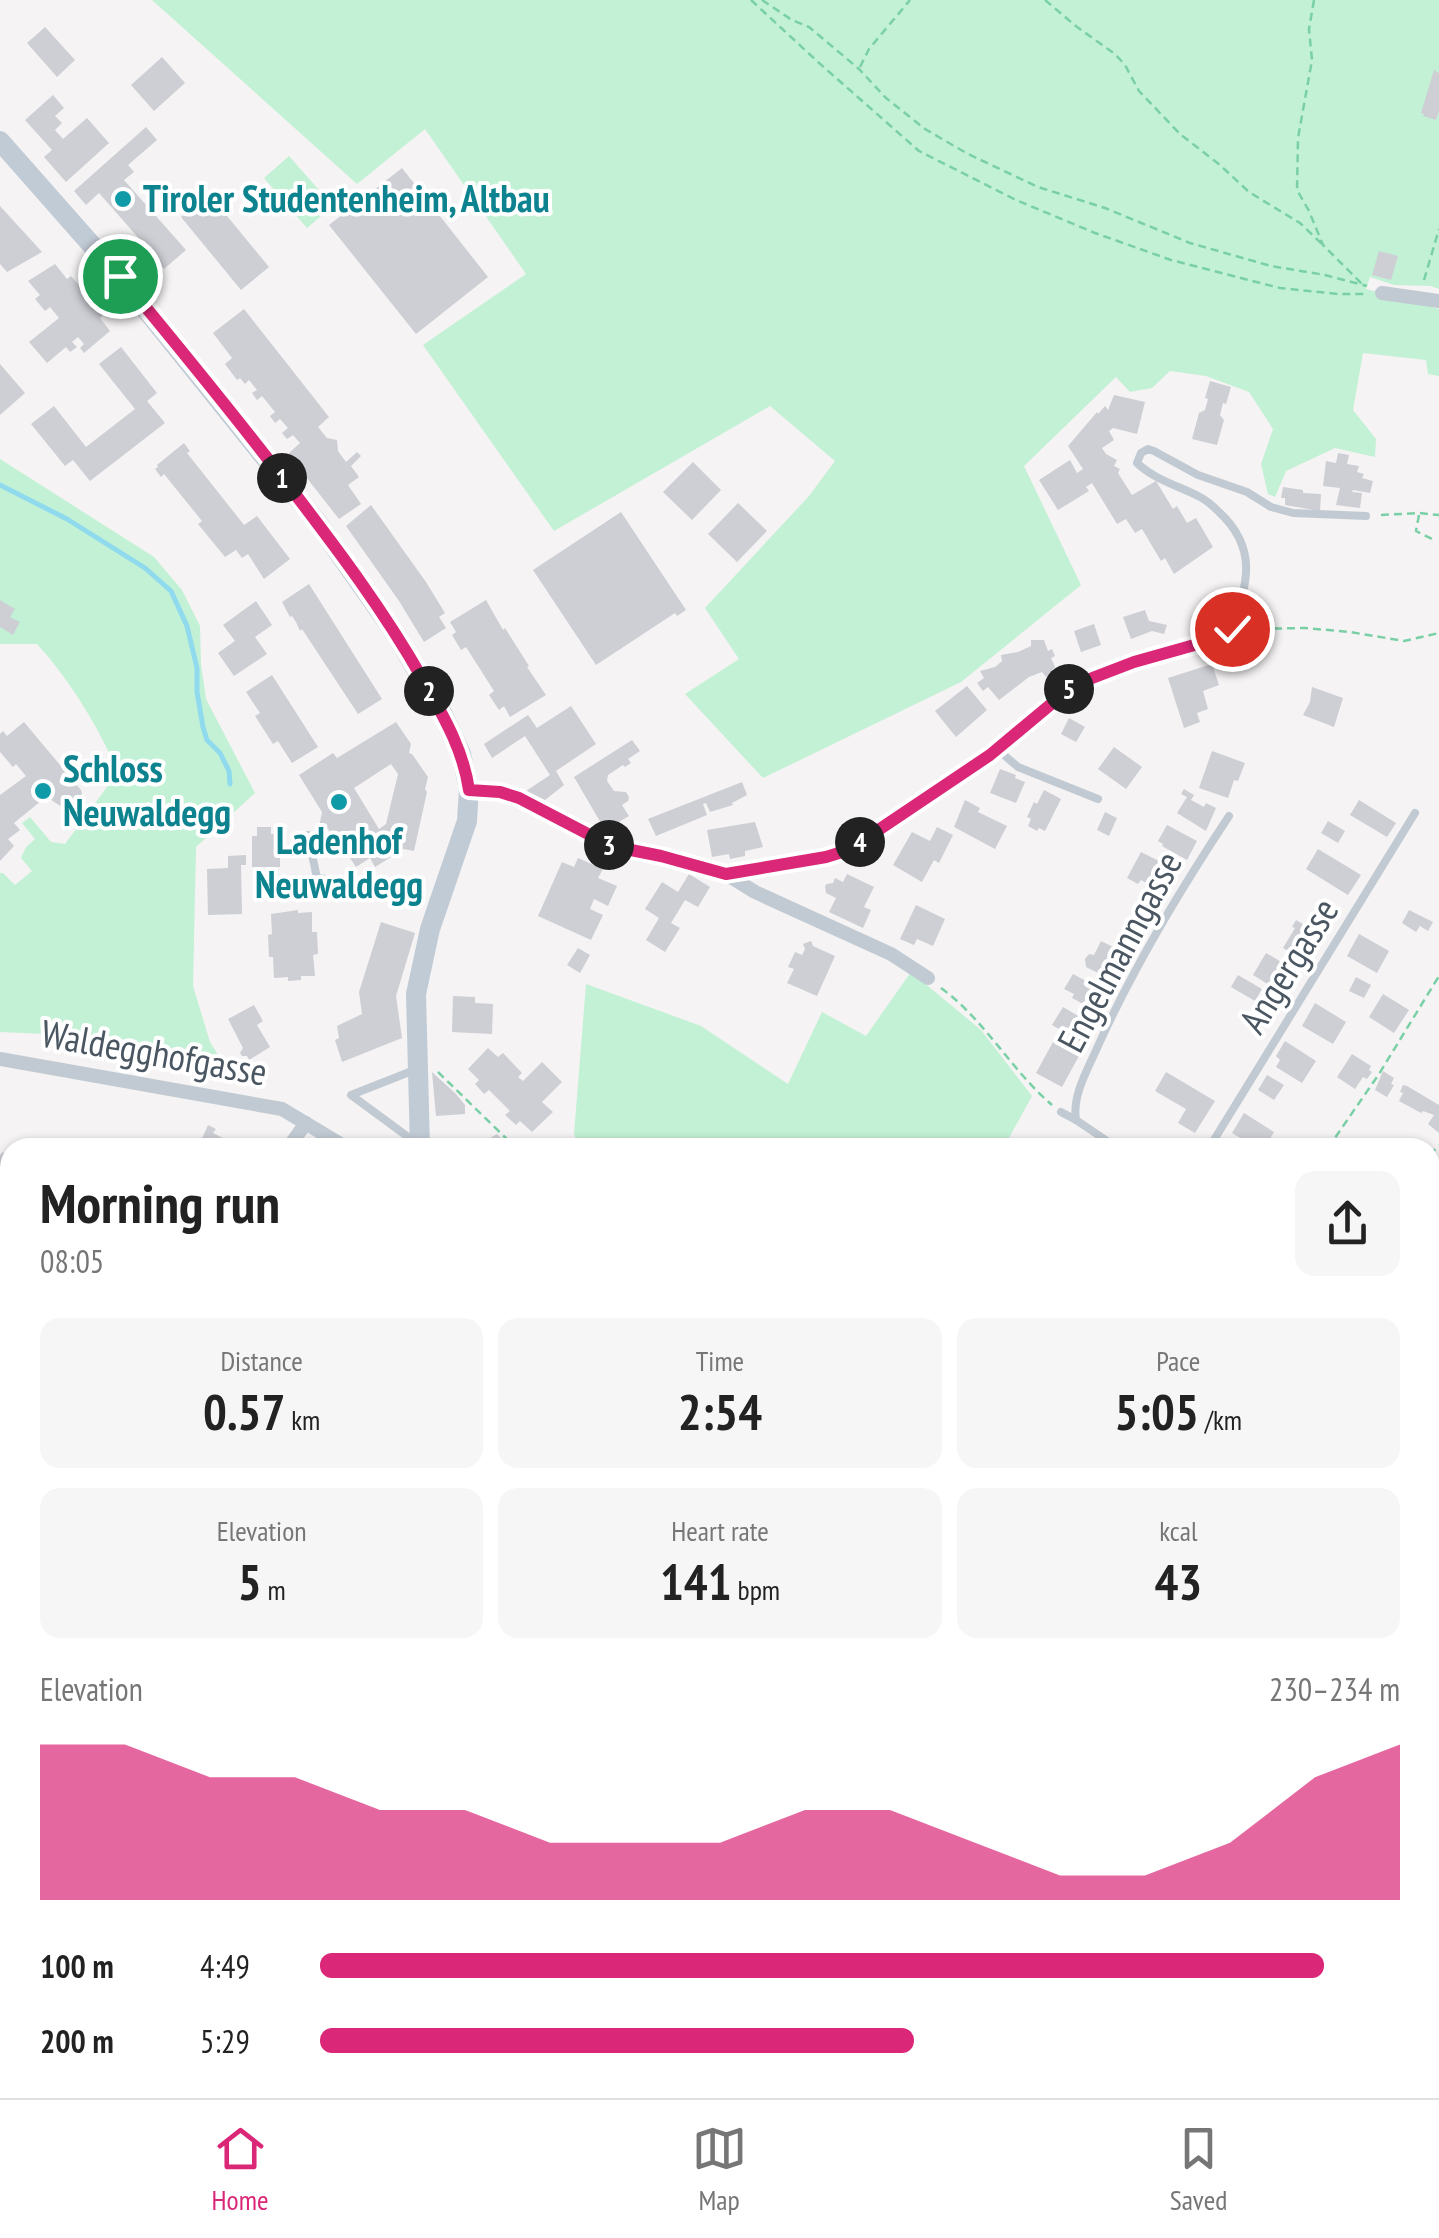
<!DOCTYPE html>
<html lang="en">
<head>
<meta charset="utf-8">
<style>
  body { margin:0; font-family:"PT Sans Narrow",sans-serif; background:#f6f6f6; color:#222; height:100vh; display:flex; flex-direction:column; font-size:38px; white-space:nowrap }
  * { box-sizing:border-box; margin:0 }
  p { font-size:32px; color:#767676 }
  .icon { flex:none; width:55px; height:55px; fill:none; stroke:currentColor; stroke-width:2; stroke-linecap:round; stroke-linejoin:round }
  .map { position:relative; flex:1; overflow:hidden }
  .panel { position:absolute; left:0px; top:1138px; width:1440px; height:962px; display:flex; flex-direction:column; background:#fff; border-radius:30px 30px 0 0; box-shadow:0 2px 8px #0004 }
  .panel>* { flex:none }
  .pin { position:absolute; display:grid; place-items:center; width:85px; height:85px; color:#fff; margin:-42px; border:5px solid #fff; border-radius:50%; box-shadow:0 2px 10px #0007 }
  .km { position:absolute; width:50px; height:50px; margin:-25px; border-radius:50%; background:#222; color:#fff; font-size:28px; line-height:50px; text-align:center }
  .round { display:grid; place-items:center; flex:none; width:105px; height:105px; border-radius:20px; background:#f6f6f6 }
  .headline { display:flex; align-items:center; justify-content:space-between; height:170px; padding:0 40px }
  h1 { font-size:55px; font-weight:700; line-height:75px }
  .metrics { display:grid; grid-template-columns:repeat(3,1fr); gap:15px; height:170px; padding:10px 40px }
  .metrics div { display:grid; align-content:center; border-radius:20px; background:#f6f6f6; text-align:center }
  .metrics b { font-size:50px; font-weight:700 }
  .metrics small { font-size:28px; font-weight:400 }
  .metrics p { font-size:28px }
  .chart { height:280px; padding:20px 40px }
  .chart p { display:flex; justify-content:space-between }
  .chart svg { width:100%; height:180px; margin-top:10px; fill:#db2777; opacity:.7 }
  ul { padding:0 40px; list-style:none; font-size:32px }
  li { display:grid; grid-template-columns:160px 120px 1fr; align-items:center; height:75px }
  li i { height:25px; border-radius:12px; background:#db2777 }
  .menu { display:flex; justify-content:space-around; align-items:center; height:140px; border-top:2px solid #e0e0e0; background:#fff; font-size:28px; color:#767676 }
  .menu a { display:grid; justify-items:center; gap:5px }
  .menu .active { color:#db2777 }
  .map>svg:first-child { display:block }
</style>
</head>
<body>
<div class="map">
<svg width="1439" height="2098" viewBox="0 0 1439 2098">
  <rect width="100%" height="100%" fill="#f5f3f3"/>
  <path fill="#c3f1d5" d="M152,0H1439V289L1431,286L1394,285L1370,277L1366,289L1439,309V376L1428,374L1426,360L1363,353L1353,410L1376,439L1375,457L1335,448L1286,471L1275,497L1268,494L1261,464L1273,429L1249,392L1206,376L1170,371L1152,388L1130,392L1116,377L1024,466L1081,585L961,682L763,778L685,694L739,659L705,608L809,496L835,461L770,406L554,531L423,345L526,274L425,129L357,184Z
    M289,156L333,206L307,228L264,178Z
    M0,459L154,557L182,590L200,626L201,664L206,699L255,793L196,847L193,986L210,1042L225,1066L113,1037L0,1032V873H3L15,885L32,871L21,858L26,847L35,839L22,823L30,817L51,842L65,844L118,772C98,726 70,680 37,644H0Z
    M911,972L981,1030L1032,1096L1004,1147L579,1148L574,1134L586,984L701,1026L788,1084L822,1012L866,1036Z
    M0,1911L4,1917L10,1915V2090H216L221,2098H0Z"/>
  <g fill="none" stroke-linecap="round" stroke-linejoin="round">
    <path stroke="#90daee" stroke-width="5" d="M0,485L67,519L145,568L171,591L187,626L197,668V692L203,727L207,740L220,753L229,771L230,784"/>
  </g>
  <path fill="#cdcfd5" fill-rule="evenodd" d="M45,27L75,60L57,77L27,43Z
    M162,57L185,83L154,111L131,85Z
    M1434,70L1439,73V111L1436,120L1423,116L1424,114L1421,113Z
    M53,95L64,108L55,116L62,123L55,130L63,139L87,118L109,143L66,182L44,157L52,150L25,120Z
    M146,127L157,140L128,165L134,172L124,180L186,250L164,269L153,257L141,267L129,254L142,242L99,193L86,205L74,191Z
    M402,168L488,277L416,334L329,225Z
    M209,194L269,267L241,290L181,217Z
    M0,206L42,252L7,272L0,264Z
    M1379,251L1398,256L1391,280L1372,275Z
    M55,264L67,279L71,276L78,284L79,282L100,306L98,307L104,314L100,318L110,331L84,353L80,348L84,344L78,337L72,342L77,347L70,352L66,347L47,363L29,342L59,318L50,307L45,311L35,299L40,295L28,281Z
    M244,309L329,417L318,427L327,438L337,440L338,451L346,462L357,452L361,456L351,466L359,477L348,485L361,504L339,519L288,454L300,443L293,435L287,439L282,433L288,428L280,419L275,423L270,416L275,412L262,396L257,400L252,393L257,390L249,380L245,384L240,378L237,380L225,364L232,358L213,333Z
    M121,347L157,393L147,401L165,423L90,481L73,460L65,466L31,424L54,406L86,447L135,409L99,364Z
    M0,364L25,393L0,415Z
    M1210,381L1231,387L1226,404L1223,403L1220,415L1224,420L1217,445L1192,439L1199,413L1205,410L1208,399L1205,398Z
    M1114,395L1145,402L1137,434L1113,428L1109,431L1114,440L1102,448L1106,454L1117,460L1114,466L1120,469L1118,473L1132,495L1156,481L1173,509L1177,506L1187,523L1196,518L1213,547L1174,574L1165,558L1161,561L1142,529L1135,533L1126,519L1117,524L1092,483L1086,487L1089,491L1058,510L1039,480L1070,460L1077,473L1083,469L1068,446L1097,412L1098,414L1105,406L1108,410Z
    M184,443L190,451L187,453L244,525L257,516L290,559L264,579L248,554L242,558L236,550L225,557L198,524L202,521L164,474L161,477L155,469L158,467L157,465Z
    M1338,453L1349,455L1347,464L1359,466L1357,472L1364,474L1362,478L1373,481L1370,493L1353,490L1352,492L1362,493L1360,508L1336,505L1340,488L1323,486L1326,461L1336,463Z
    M693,462L721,490L692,520L663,492Z
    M1283,487L1303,490V493L1321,494L1320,511L1285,505V498H1281Z
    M738,503L767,531L737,562L708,534Z
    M371,505L426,582L445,613L439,617L446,628L424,642L399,601L346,526Z
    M621,512L686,610L677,616L675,613L596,665L533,570Z
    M309,584L382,699L358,714L302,629L300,631L296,622L292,616L290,617L282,602Z
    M0,600L15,609L10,617L20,622L13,635L0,627Z
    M486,600L503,630L505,628L529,666L527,667L546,695L510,717L504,706L499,710L489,695L494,691L466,647L461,650L452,635L456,632L450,622Z
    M256,601L272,625L255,637L267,654L234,676L218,653L235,641L223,625Z
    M1145,610L1149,621L1167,625L1164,634L1152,631L1131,639L1123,617Z
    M1094,624L1101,645L1081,652L1074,631Z
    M1031,640H1044L1048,651L1052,649L1055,656L1051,658L1055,667L1046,677L1042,672L1029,677L999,700L988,687L983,691L977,683L984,678L980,671L995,667L1002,661L1001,655L1018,652L1031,646Z
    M1212,664L1219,685L1203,691L1208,709L1197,713L1200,722L1184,728L1168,678Z
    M272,675L318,747L292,763L278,741L273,744L255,716L260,713L246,692Z
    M967,686L987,710L956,737L935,711Z
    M1312,687L1343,698L1334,727L1303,715L1310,702Z
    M571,706L596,744L556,771L564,785L545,800L526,791L550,775L525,736L492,758L484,744L528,715L537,728Z
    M1069,718L1085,727L1076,742L1061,734Z
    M24,722L81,790L82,794L64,808L43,795L39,799L41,801L14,823L20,830L8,839L14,846L0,861V795L26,776L16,764L13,767L0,752V734L3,731L7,736Z
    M396,722L411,744L409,753L412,754L428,777L425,789L427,792L414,851L404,849L375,867L370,858L356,867L348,855L325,850L329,829L319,827L322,812L299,775L333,753L337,758ZM391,764L398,774L386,824L379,829L354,788Z
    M632,740L640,751L628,759L631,763L625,767L623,765L608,775L607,781L614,791L626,792L629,797L628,801L622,805L629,816L605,830L574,777Z
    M1114,747L1142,767L1126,789L1098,769Z
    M1212,751L1245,763L1238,781L1234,780L1228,798L1199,788Z
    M1000,769L1016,775L1015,778L1025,782L1016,803L990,793Z
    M742,782L747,795L732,803L733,805L710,812L706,803L703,804L707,815L656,836L648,819Z
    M1184,789L1194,795L1191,800L1204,807L1206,803L1216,808L1206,831L1177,813L1187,797L1181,794Z
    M1044,790L1061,799L1045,831L1039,828L1037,831L1028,826L1031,819L1027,817L1034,802L1037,804Z
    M965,800L980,808L978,812L1007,826L995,849L954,827Z
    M1359,800L1396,823L1387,837L1350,815Z
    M1105,812L1117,818L1109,836L1097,830Z
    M1328,821L1345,831L1338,843L1321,833Z
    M755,822L763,847L745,851V856L730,859L729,854L712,857L707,830Z
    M1167,825L1197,841L1187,860L1162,846L1163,844L1158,841Z
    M257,827H271V834H280V867H252V836H257Z
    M937,827L953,835L939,863L934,860L922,882L893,865L912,832L930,841Z
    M1318,849L1361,875L1348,895L1306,869Z
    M1141,852L1173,868L1160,891L1141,880L1138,884L1127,878Z
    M246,855V865H241L242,914L208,915L207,869L228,868V856Z
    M578,858L603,869L598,878L617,886L608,906L594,899L590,909L603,915L591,940L538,916L562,862L574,867Z
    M689,874L710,887L698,907L685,900L671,923L680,928L665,952L646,940L659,918L645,909L662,882L678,892Z
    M847,874L874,887L864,907L871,910L863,928L829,912L836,898L826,893L825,886L827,884L833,883L835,878L843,882Z
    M1146,897L1159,905L1147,924L1135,917Z
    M916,905L945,919L933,946L917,939L914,945L900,939Z
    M298,910V913L312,912V932H317L318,954L313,955L315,976H301V980L288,981V977L274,978L273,957H269L268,935L272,934L271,914Z
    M1409,910L1433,922L1428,931L1420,926L1416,932L1402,923Z
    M1296,920L1311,929L1308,934L1319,941L1307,962L1283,948L1295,928L1292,927Z
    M381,922L415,933L396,996L402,1038L342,1062L335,1040L339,1038L337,1026L362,1014L359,992Z
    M1359,934L1389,951L1377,973L1347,956Z
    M811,941L813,946L835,956L817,996L787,983L794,969L788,967L795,952L802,955L805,949L803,944Z
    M1101,941L1127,954L1119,977L1106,970L1100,974L1086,967L1085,959L1089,954L1094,955Z
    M578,948L590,955L580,973L567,965Z
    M1266,953L1283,963L1286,958L1301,967L1284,994L1253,975Z
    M1073,974L1110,994L1100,1013L1072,998L1074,994L1064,989Z
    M1238,975L1262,989L1255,1001L1231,987Z
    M1356,977L1371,985L1364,998L1349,991Z
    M1383,994L1409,1010L1394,1033L1369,1017Z
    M453,996L475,997V1003L493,1004L492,1034L452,1032Z
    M1315,1003L1346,1022L1333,1044L1302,1026Z
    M254,1005L263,1021L257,1025L270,1047L249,1060L247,1056H242L240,1053L243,1048L228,1019Z
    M1063,1007L1090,1023L1080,1041L1052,1025Z
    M1285,1041L1316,1061L1302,1083L1276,1067L1280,1060L1276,1056Z
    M1053,1042L1079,1056L1062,1087L1036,1073Z
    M488,1048L498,1057L503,1053L522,1073L518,1077L523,1081L542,1062L562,1082L542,1102L553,1112L532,1132L520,1121L516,1125L505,1115L510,1111L489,1090L484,1094L475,1084L479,1080L468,1069Z
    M1352,1054L1371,1066L1369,1070L1372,1072L1367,1079L1363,1077L1355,1089L1337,1077Z
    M1383,1071L1394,1078L1391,1084L1394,1085L1387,1097L1375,1090Z
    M432,1072L456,1094L465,1105V1114L436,1116Z
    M1166,1072L1215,1101L1195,1133L1178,1123L1186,1109L1155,1091Z
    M1267,1075L1284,1085L1274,1100L1258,1090Z
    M1403,1085L1407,1086L1439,1105V1133L1428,1124L1434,1115L1423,1111L1421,1113L1399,1101L1403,1093L1400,1092Z
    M1244,1113L1274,1132L1268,1142L1261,1138L1255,1147L1232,1133Z
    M208,1125L216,1129L213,1133L242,1148H205L199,1145Z
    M497,1134L510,1148H465L485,1141Z
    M3,1152L10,1161V1193L0,1198V1155Z
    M0,1245L5,1247L4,1252L10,1253V1324L0,1321Z
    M1430,1691L1439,1696V1732L1435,1739L1430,1736Z
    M1436,1996L1439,2004L1438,2071L1430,2047V1999Z
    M255,2090H300L303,2098H258Z
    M456,2090H500L503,2098H459Z
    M548,2090H593V2091L569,2098H525Z
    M768,2090H821L828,2098H760Z
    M864,2090H900L905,2098H869Z
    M965,2090H1000L1006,2098H967L962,2092Z
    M1134,2090H1183L1196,2098H1129Z"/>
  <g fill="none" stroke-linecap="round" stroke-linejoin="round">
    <path stroke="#7ad0a6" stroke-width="2.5" stroke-dasharray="8 5" stroke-linecap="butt" d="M751,0L818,62L919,151L1016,200L1095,233L1171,260L1280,288L1338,294H1366
      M762,0L792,20L809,27L859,69L886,98L925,129L968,154L1038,187L1105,208L1190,243L1271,266L1325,275L1367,286
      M1045,0L1077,27L1115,54L1125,65L1139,91L1180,134L1220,165L1249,192L1300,223L1323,245
      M1314,0L1309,29L1312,60L1298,138L1297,190L1309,211L1323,245L1363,285
      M860,67L869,49L910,0
      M1424,280L1439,229
      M1381,515L1419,513L1439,515
      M1419,515L1416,531L1436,541
      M1248,629L1305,628L1350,632L1404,641L1439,633
      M941,988C985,1020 1011,1070 1052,1105
      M438,1072L516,1148
      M1328,1148L1379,1074L1439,976
      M1430,1155L1439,1145
      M1430,1201L1439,1206
      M0,1730L10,1748
      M1070,2098L1082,2090"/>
    <path stroke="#c1cad2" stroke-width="8" d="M1232,629C1247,584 1259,549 1219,512C1213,506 1208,501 1200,497C1179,486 1155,480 1137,463L1141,453L1148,449L1154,451L1198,475L1247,492L1271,507L1293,513L1366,516
      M997,749L1018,767L1098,799
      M308,835L317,878L352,882L402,900
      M1061,1112L1076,1120L1116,1147
      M1076,1120C1072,1095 1088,1069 1098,1046C1134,966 1180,890 1229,816
      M415,1142L351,1095L417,1069
      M1209,1148L1415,813
      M0,1207L10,1217"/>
    <path stroke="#c1cad2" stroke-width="14" d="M1382,293L1439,301
      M469,789L500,791L519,797L611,846L661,856L726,874L755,892L891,954L928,978
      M726,874L826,857L852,847L990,755L1074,685L1135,662L1198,644L1232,629
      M0,1059L282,1109L347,1148
      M1116,1147L1117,1148
      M288,1148L306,1123
      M0,1219L10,1223
      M1430,1264L1439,1254
      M1430,1321L1439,1325
      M1430,1806L1439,1808
      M1430,1974L1439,1971
      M425,2090L428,2098
      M1248,2090L1261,2098"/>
    <path stroke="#c1cbd6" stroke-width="20" d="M0,141L119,276L317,522L395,633L443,715L461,754L469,789L467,821L430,929L416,994L420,1148
      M840,2090L845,2098"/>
    <path stroke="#b5b8bd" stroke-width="2.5" d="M844,2090L849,2098"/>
  </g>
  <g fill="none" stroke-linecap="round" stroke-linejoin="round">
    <g stroke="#fff" stroke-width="20">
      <path id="route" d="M120,276C178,346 236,417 292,490C338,550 384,611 422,678C442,714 463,748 469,790L500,792L519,798L611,846L661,856L726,874L826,857L839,853L868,837L990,755L1074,685L1134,662L1198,644L1232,629"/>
    </g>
    <use href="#route" stroke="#db2777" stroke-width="12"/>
  </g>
  <g fill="#0f9aa8" stroke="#fff" stroke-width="4">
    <circle cx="123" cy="199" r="10"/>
    <circle cx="43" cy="791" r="10"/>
    <circle cx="339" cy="802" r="10"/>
  </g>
  <g text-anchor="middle" stroke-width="8" stroke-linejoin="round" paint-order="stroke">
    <g font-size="38" font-weight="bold" fill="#0d838f" stroke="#fff" text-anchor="start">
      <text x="143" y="212">Tiroler Studentenheim, Altbau</text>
      <text x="63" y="782">Schloss<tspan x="63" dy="44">Neuwaldegg</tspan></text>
      <text x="339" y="854" text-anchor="middle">Ladenhof<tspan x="339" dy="44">Neuwaldegg</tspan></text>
    </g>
    <g font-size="38" fill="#4a5661" stroke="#fff">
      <text transform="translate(1120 952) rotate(-62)" y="13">Engelmanngasse</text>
      <text transform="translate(1289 966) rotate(-58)" y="13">Angergasse</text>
      <text transform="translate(154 1053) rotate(10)" y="13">Waldegghofgasse</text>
    </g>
  </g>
</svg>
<div class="pin" style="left:120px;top:276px;background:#1e9e55"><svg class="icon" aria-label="arrive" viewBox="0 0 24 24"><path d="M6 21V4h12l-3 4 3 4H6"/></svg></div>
<div class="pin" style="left:1232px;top:629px;background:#d93025"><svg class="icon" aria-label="check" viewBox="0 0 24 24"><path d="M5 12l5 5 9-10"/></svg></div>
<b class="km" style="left:282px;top:478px">1</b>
<b class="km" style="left:429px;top:691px">2</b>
<b class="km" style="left:609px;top:845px">3</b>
<b class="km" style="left:860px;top:842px">4</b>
<b class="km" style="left:1069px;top:689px">5</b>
<section class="panel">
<div class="headline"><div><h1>Morning run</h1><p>08:05</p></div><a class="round"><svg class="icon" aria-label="share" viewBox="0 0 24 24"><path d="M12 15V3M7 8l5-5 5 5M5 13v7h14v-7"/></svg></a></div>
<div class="metrics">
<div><p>Distance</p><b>0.57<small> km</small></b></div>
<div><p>Time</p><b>2:54</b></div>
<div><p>Pace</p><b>5:05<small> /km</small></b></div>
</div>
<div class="metrics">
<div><p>Elevation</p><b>5<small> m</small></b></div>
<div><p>Heart rate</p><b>141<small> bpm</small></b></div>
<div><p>kcal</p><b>43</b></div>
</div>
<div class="chart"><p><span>Elevation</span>230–234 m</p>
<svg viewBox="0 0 160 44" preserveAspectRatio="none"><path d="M0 44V6L10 6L20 14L30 14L40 22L50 22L60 30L70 30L80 30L90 22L100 22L110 30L120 38L130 38L140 30L150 14L160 6V44z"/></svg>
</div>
<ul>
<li><b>100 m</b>4:49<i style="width:93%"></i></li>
<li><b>200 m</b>5:29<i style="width:55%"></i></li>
</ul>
</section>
</div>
<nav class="menu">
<a class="active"><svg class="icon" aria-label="home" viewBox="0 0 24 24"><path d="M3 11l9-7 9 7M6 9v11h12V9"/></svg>Home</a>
<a><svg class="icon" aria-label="map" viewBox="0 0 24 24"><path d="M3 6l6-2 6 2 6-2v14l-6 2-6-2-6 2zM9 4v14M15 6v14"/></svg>Map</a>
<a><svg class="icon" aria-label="saved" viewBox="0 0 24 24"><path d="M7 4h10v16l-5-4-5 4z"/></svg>Saved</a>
</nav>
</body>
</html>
